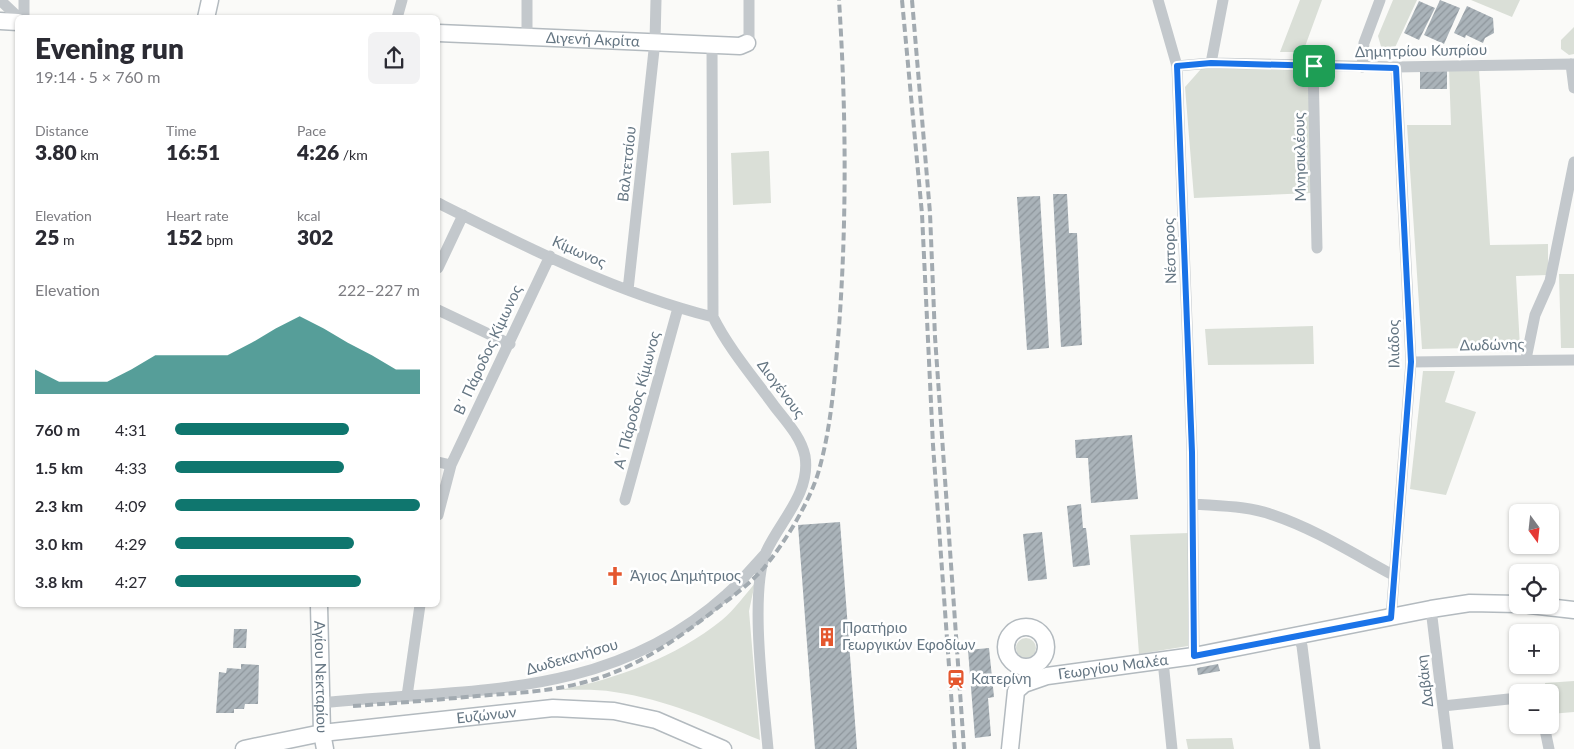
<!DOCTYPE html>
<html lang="en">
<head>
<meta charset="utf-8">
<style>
  body { margin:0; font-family:Lato,sans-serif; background:#f2f2f3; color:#2b2b33; height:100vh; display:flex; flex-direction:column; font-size:19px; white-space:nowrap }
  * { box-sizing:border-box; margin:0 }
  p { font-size:16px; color:#7c7c81 }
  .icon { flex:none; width:28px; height:28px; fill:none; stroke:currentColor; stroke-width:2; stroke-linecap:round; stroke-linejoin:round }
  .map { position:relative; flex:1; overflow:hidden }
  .details { position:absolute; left:15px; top:15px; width:425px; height:592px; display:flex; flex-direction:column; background:#fff; border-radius:8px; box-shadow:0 1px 4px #0004 }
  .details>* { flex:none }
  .needle { width:32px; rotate:165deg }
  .fabs { position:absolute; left:1509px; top:504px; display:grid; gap:10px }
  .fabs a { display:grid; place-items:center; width:50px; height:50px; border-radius:8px; background:#fff; box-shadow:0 1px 4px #0004; font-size:25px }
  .pin { position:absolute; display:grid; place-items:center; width:42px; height:42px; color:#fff; margin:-21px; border-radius:10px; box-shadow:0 2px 8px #0006 }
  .round { display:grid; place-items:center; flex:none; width:52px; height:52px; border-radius:8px; background:#f2f2f3 }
  .summary { display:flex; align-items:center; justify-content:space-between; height:85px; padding:0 20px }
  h1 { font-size:28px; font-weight:800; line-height:38px }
  .stats { display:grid; grid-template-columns:repeat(3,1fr); gap:8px; height:85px; padding:5px 20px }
  .stats div { display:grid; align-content:center }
  .stats b { font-size:21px; font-weight:800 }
  .stats small { font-size:14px; font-weight:400 }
  .stats p { font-size:14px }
  .chart { height:140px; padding:10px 20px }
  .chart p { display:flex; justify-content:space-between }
  .chart svg { width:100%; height:90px; margin-top:5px; fill:#0f766e; opacity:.7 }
  ul { padding:0 20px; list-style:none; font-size:16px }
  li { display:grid; grid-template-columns:80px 60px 1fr; align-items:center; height:38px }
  li i { height:12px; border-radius:6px; background:#0f766e }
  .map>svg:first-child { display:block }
</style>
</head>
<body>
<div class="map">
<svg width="1574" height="749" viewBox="0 0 1574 749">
  <defs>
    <pattern id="building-hatch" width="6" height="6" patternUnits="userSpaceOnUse" patternTransform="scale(1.25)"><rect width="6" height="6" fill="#aab3b9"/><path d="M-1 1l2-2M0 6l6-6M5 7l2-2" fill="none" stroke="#8e969c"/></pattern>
  </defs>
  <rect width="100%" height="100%" fill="#fafaf8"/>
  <path fill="#dadfd7" d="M1300,0H1322L1303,52H1280Z
    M1393,0H1417L1392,54L1382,50L1378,36Z
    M1471,0H1520L1512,17Z
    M1574,27V54L1569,55L1561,49V40Z
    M1201,69H1311V193L1194,198L1185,87Z
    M1449,69H1479L1490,245L1548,244V275L1516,276L1520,347L1422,349L1407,125H1451Z
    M769,151L771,203L733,205L731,153Z
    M1559,274H1574V348H1561Z
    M1313,326L1314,364L1208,365L1205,329Z
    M1423,371H1455L1445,402L1476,412L1446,495L1410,489Z
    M1189,533L1188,646L1139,654L1130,535Z
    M755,583L749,611L760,740C713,721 666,699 614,692C597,689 578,690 560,690C617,679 676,657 722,620C734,610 745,595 755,583Z
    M1016 648a10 10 0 1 1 20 0a10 10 0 1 1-20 0Z
    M1574,681V712L1550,714V692H1546L1545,683Z
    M1232,738L1234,749H1188L1186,739Z"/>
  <path fill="url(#building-hatch)" d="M1440,0L1460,8L1444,44L1424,35Z
    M1419,1L1435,8L1419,40L1404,33Z
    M1467,6L1493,18L1494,33L1485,38L1483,43L1466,35L1465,38L1454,33Z
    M1420,69L1447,70V89H1420Z
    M1053,194H1067L1069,233H1077L1082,345L1061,347Z
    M1040,196L1049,348L1027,350L1017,197Z
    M1132,435L1138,499L1091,503L1088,458H1076L1075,440Z
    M1081,504L1083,528H1086L1090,565L1073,567L1067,506Z
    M840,522L857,749H815L798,525Z
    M1042,532L1047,579L1028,581L1023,534Z
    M234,629H247L246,648H233Z
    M989,648L994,697L988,698L991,736L975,738L968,650Z
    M241,664L259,665L258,704H245L244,709H234V713H216L219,672L226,673L227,668L241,669Z
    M1218,664L1220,671L1198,675L1197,668Z"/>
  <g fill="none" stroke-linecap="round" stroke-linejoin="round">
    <g stroke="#b3babf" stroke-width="19">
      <g id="secondary">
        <path d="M206,18L210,0"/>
        <path d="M0,21L18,22"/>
        <path id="s1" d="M438,33L740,46L747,43"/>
        <path id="s2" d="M319,605L322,733L325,749"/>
        <path d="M1530,605L1574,610"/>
        <circle cx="1026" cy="647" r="20"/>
        <path id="s3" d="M244,749L322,733L553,708L614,711L656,720L723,749"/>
        <path id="s4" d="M1010,749L1016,691L1024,684L1047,676L1194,656L1431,609L1470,603L1518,604"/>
      </g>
    </g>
    <path stroke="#c3c8cc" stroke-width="11" d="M0,0L19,18
      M24,0V18
      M1158,0L1177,66L1192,452L1194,656
      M397,18L402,0
      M527,36V0
      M747,43L749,38V0
      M712,44L713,317C729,349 754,378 775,407C786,421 801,437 805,456C811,493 780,521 766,552C749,593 764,702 768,749
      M1211,63L1223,0
      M1571,64L1574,88
      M1177,66L1211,63L1396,67L1574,64
      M1313,66L1317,248
      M1362,67L1364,43L1380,0
      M438,203C526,247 617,293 713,317
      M438,268L463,215
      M628,290L655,41L656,0
      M438,310L510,344
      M1526,359L1535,315L1550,281L1574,162
      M1411,362L1574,360
      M438,462L451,465
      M625,500L678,308
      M1194,504C1220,506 1249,506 1273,515C1315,529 1354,554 1393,575
      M438,515L451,465L550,256
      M1431,609L1448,749
      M1391,618L1411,362L1396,67
      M1298,636L1302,646L1315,749
      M1163,661L1172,749
      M407,696L420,605
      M321,703C467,688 609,701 727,594C741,582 753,567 766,553
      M1443,706L1518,698
      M1544,725L1549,749"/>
    <use href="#secondary" stroke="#fff" stroke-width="16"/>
    <path stroke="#a2aab0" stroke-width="4" stroke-dasharray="8 4" stroke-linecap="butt" d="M902,0L922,214L933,445L955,749
      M912,0L930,213L935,337L964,749
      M353,706C395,703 436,700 477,696C513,693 550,692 585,682C636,669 679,638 720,606C735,595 750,583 763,569C784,544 810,502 819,470C832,424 835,374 839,327C847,218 846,108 839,0"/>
  </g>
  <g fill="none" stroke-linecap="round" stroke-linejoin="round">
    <g stroke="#fff" stroke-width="10">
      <path id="route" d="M1211,63L1396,68L1411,362L1391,618L1194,656L1192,452L1177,66Z"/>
    </g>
    <use href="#route" stroke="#1a73e8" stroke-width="6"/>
  </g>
  <defs>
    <g id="church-bare" transform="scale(1.5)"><path d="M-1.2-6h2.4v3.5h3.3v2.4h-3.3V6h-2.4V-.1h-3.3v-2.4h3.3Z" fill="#e4572e" stroke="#fff" stroke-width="2.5" paint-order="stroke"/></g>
    <g id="building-bare" transform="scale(1.5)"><path d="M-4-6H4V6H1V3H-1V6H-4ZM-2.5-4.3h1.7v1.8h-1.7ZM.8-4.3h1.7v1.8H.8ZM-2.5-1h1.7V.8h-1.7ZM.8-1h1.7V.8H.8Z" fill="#e4572e" stroke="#fff" stroke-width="2.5" paint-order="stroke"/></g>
    <g id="station-bare" transform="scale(1.5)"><path d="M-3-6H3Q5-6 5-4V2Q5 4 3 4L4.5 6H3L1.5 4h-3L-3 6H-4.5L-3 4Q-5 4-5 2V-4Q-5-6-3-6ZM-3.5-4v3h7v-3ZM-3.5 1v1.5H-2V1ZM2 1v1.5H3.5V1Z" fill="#e4572e" stroke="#fff" stroke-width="2.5" paint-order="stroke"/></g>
  </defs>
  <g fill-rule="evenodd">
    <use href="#church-bare" x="615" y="576"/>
    <use href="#building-bare" x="827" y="637"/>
    <use href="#station-bare" x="956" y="679"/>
  </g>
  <g text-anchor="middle" stroke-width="5" stroke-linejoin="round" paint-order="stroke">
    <g font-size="15" fill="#657683" stroke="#fff">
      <text dy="5" stroke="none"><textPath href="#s1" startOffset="155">Διγενή Ακρίτα</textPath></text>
      <text transform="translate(1421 51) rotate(-1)" y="5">Δημητρίου Κυπρίου</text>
      <text transform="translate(1300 157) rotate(-91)" y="5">Μνησικλέους</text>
      <text transform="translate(627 164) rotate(-84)" y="5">Βαλτετσίου</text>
      <text transform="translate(1170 251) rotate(-92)" y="5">Νέστορος</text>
      <text transform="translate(579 252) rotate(24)" y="5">Κίμωνος</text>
      <text transform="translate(1394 344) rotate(-91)" y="5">Ιλιάδος</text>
      <text transform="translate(1492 345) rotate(-1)" y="5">Δωδώνης</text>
      <text transform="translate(488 350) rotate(-65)" y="5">Β΄ Πάροδος Κίμωνος</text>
      <text transform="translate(781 389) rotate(53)" y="5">Διογένους</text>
      <text transform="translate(637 400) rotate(-75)" y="5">Α΄ Πάροδος Κίμωνος</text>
      <text transform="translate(572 657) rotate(-16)" y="5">Δωδεκανήσου</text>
      <text dy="5" stroke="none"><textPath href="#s4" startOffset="160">Γεωργίου Μαλέα</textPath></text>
      <text dy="5" stroke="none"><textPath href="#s2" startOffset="72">Αγίου Νεκταρίου</textPath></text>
      <text transform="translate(1425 681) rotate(-97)" y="5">Δαβάκη</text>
      <text dy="5" stroke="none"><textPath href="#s3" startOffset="245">Ευζώνων</textPath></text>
    </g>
    <g font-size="15" fill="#657683" stroke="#fff" text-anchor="start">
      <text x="630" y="581">Άγιος Δημήτριος</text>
      <text x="842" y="633">Πρατήριο<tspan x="842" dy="17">Γεωργικών Εφοδίων</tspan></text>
      <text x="971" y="684">Κατερίνη</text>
    </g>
  </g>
</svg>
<div class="fabs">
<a><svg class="needle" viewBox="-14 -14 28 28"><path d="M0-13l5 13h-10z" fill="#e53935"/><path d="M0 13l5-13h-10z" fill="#7c7c81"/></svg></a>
<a><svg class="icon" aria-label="locate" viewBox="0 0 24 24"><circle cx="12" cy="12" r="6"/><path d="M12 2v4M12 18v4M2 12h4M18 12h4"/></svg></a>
<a>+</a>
<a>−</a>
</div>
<div class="pin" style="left:1314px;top:66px;background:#1e9e55"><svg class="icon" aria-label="arrive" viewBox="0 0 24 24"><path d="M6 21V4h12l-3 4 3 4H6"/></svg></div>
<section class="details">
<div class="summary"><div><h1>Evening run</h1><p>19:14 · 5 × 760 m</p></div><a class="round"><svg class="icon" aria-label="share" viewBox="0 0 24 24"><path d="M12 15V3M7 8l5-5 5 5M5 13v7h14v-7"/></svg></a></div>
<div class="stats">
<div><p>Distance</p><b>3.80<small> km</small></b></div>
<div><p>Time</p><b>16:51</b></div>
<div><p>Pace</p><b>4:26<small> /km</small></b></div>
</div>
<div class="stats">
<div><p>Elevation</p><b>25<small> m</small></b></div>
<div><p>Heart rate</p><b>152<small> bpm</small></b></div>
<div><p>kcal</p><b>302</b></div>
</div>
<div class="chart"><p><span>Elevation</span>222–227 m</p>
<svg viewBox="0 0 160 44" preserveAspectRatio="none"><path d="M0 44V32L10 38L20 38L30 38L40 32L50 25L60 25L70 25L80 25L90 19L100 12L110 6L120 12L130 19L140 25L150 32L160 32V44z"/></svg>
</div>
<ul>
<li><b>760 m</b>4:31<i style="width:71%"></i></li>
<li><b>1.5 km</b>4:33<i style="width:69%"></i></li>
<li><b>2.3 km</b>4:09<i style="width:100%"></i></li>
<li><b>3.0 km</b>4:29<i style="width:73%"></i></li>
<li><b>3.8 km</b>4:27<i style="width:76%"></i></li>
</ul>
</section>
</div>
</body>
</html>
